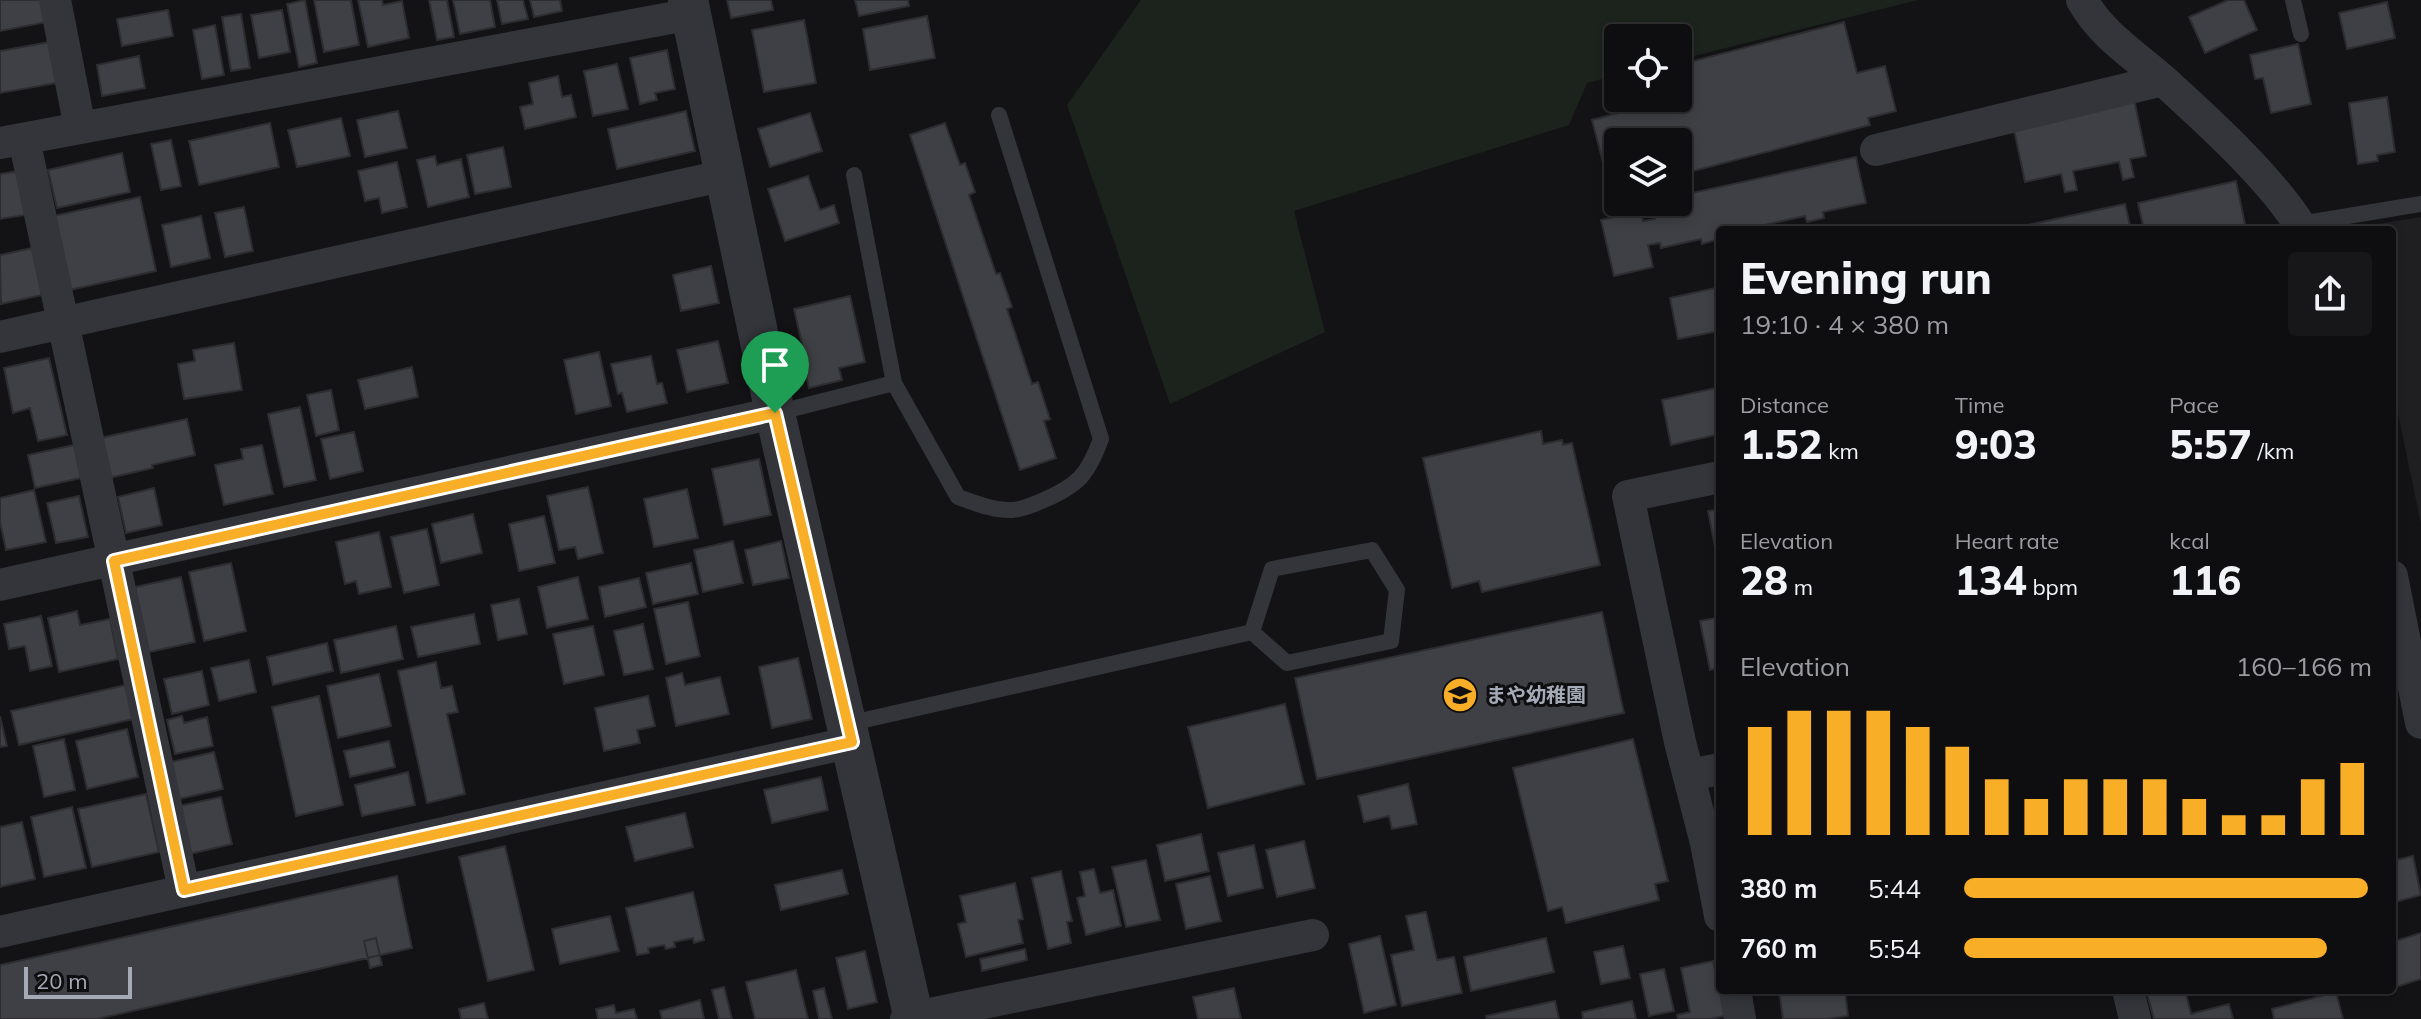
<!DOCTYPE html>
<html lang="en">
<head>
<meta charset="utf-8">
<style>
  body { margin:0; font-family:Mulish,"Noto Sans JP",sans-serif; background:#171719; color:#f1f3f6; height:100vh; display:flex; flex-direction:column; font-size:30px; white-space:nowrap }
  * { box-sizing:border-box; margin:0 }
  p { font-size:26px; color:#9b9c9f }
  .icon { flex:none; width:44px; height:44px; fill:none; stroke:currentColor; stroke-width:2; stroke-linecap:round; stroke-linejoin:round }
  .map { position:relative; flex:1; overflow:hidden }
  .drawer { position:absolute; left:1716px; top:226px; width:680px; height:768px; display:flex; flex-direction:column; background:#0e0e10; border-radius:8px; box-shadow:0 4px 12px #0003,0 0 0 2px #2e2e30 }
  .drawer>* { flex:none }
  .fabs { position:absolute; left:1604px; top:24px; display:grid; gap:16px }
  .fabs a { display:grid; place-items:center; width:88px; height:88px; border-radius:8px; background:#0e0e10; box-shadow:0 4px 12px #0003,0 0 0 2px #2e2e30; font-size:40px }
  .scale { position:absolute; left:24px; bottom:20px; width:108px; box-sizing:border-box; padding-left:8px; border:4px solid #a4aab6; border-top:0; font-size:22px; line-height:28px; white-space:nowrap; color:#a4aab6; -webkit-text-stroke:6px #0e0e10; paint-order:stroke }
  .pin { position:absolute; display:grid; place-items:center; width:68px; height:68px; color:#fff; margin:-82px -34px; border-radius:50% 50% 50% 0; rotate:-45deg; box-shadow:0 0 8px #0007 }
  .pin .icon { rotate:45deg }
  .round { display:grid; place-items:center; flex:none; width:84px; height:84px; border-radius:8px; background:#171719 }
  .summary { display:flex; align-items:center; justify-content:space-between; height:136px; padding:0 24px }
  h1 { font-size:44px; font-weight:800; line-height:60px }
  .stats { display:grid; grid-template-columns:repeat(3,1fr); gap:12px; height:136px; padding:8px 24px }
  .stats div { display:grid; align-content:center }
  .stats b { font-size:40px; font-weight:800 }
  .stats small { font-size:22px; font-weight:400 }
  .stats p { font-size:22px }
  .chart { height:224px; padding:16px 24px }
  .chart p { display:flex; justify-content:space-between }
  .chart svg { width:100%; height:144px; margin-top:8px; stroke:#f9ae27; stroke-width:6 }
  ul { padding:0 24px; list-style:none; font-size:26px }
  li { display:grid; grid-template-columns:128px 96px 1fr; align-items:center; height:60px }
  li i { height:20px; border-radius:10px; background:#f9ae27 }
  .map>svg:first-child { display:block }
</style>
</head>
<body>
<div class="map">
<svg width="2421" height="1019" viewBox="0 0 2421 1019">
  <rect width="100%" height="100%" fill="#131315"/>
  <path fill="#1f1f22" d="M2421,217V524L2392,385V230H2360L2359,227Z"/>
  <path fill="#1b231c" d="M1141,0H1918L1678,60V38H1618V75L1587,83L1569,125L1294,211L1325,332L1170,404L1067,105Z"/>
  <path fill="#3f4045" stroke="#2d2d31" stroke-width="2" d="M0,0H43L47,22L0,31Z
    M305,0L317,63L299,67L287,4Z
    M314,0H351L359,45L324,52Z
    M358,0H382L383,5L402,1L409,38L368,47Z
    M429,0H447L454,37L437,40Z
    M453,0H490L495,27L460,34Z
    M497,0H523L528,19L502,24Z
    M530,0H560L562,11L534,17Z
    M727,0H771L773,10L731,18Z
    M855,0H908L909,6L859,16Z
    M2228,0H2244L2257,30L2205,53L2189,17Z
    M2387,2L2395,38L2347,49L2339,13Z
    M168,10L173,36L122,46L117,19Z
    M282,10L290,52L259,58L251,15Z
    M241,14L250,68L231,71L222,17Z
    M927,16L935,58L870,70L863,29Z
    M804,20L816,83L764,92L752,30Z
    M1844,22L1857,73L1885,66L1896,111L1868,118L1870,125L1678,175V142H1618V175L1607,178L1592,120L1649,105L1647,98H1678V65Z
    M215,25L224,75L202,79L193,30Z
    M55,41L62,82L0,93V51Z
    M2298,44L2311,104L2271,113L2263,78L2255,79L2250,55Z
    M667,50L675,89L655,93L657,100L640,104L630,58Z
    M139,56L145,88L102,96L97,65Z
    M617,64L628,109L593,116L584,71Z
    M558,76L562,97L571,95L576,117L525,129L520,107L533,104L529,83Z
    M2133,94L2146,156L2130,159L2134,177L2123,180L2119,162L2073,171L2077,190L2065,192L2061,174L2025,182L2012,120Z
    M2387,97L2395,152L2377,155L2378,161L2358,164L2349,103Z
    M398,111L407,148L365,157L357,120Z
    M686,111L695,151L617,169L608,129Z
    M810,113L822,151L770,167L758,129Z
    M341,118L350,156L297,167L288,130Z
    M270,123L279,167L199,185L189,141Z
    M945,123L960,165L965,163L975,192L969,195L996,274L1000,273L1012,307L1007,309L1032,384L1038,382L1050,419L1044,421L1056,458L1020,470L910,135Z
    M171,140L181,186L161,190L151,144Z
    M503,147L511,187L475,194L467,155Z
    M122,153L130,192L57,208L48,170Z
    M435,156L437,165L461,159L469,197L428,207L417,160Z
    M1856,157L1866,203L1823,212L1824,218L1807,222L1805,216L1742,230H1720V235L1715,236L1716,240L1702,244L1701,239L1661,248L1660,243L1648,245L1653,267L1614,276L1601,220L1641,211L1643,221L1655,219L1651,202H1678V196Z
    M397,162L407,207L382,213L379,198L365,201L358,171Z
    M19,171L25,215L0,219V174Z
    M808,176L820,210L834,205L839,223L785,241L768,189Z
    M2236,181L2246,229L2201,230L2200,225L2188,228V230H2144L2138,203Z
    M140,197L156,271L65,291L49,217Z
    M2125,204L2131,230H2029L2028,225Z
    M244,207L253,251L225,257L215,213Z
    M201,216L210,258L171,267L162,225Z
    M32,248L42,295L1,304L0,255Z
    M711,266L719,303L681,311L673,275Z
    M1720,287V317L1716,318L1719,331L1678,339L1670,298Z
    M850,296L865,362L839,368L842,380L809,388L805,371L808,370L794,309Z
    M718,341L728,383L687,392L677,350Z
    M234,343L242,390L184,399L178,364L195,361L193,350Z
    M599,352L611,406L576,414L564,360Z
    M651,356L657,384L662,383L667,403L627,412L622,393L618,394L611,364Z
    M49,358L67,435L38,441L30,408L13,413L4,368Z
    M412,367L418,397L365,409L358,380Z
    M1720,387V434L1671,445L1662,400Z
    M331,390L339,430L316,436L307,395Z
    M300,407L316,480L284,487L268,414Z
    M187,419L195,455L152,465L153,468L109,478L100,438Z
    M1541,431L1543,444L1562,440L1563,445L1572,443L1600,565L1482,592L1479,581L1452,588L1423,458Z
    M354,432L363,471L330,479L321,439Z
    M74,445L81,478L35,488L28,455Z
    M262,445L273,494L224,505L215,465L243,459L241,449Z
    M759,459L771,515L724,525L712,469Z
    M588,487L603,553L578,559L575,547L559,550L547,496Z
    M154,488L162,525L126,533L118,497Z
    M687,489L698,538L654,547L644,499Z
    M34,490L46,542L6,550L0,522V498Z
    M79,496L88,537L56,543L47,503Z
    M1720,509V552H1716L1708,511Z
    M473,514L482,553L441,563L432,524Z
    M544,516L555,563L519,571L509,524Z
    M427,529L439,585L404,593L391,537Z
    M379,532L391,587L359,594L356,581L345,584L336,542Z
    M733,541L743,583L703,592L694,550Z
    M781,541L789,578L753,585L745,550Z
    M231,563L246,631L204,641L189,572Z
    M691,563L698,594L653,604L646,573Z
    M181,577L195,642L149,652L135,587Z
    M578,577L588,619L547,628L538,587Z
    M639,578L646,607L605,617L599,587Z
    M519,599L527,634L498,640L491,605Z
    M688,602L700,656L666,664L654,609Z
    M77,611L80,625L110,619L118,659L59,672L48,618Z
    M1602,612L1624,713L1317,779L1295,678Z
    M474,614L480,644L418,657L411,627Z
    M41,616L52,666L30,671L25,646L9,649L4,624Z
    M1720,617V668L1710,670L1700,621Z
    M643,624L653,669L624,675L614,631Z
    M396,626L403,659L341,673L334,640Z
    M593,626L604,675L564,684L553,634Z
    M327,643L333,671L273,685L267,657Z
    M798,658L812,719L772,728L759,667Z
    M249,660L256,692L219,701L211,668Z
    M436,662L441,688L452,686L458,712L447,714L465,794L427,803L398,671Z
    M202,671L209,705L172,714L164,679Z
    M682,673L685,685L720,677L729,714L676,726L666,678Z
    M379,674L391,726L338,738L327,686Z
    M126,685L133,719L19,745L11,711Z
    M319,696L343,805L296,816L272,707Z
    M648,696L655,726L637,730L640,743L604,751L595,708Z
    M1285,704L1304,784L1208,808L1188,727Z
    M0,716L7,746L0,747Z
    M182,716L184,723L207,717L213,746L175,754L167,720Z
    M127,729L138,777L87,789L76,741Z
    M64,739L75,790L44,797L33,746Z
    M1633,739L1668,881L1655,884L1659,900L1566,923L1562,907L1548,911L1513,768Z
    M389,741L395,767L350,777L344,751Z
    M214,752L223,789L179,799L171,762Z
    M408,772L415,805L362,816L355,785Z
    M821,777L828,810L772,823L764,790Z
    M1408,784L1417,824L1392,829L1389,816L1364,822L1358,796Z
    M146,794L159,852L92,867L78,809Z
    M221,797L232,844L190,854L179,806Z
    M72,807L86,868L44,877L31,817Z
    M685,813L693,847L635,861L626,827Z
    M22,822L35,879L0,887V827Z
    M1201,834L1209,871L1165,881L1157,845Z
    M1304,841L1315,888L1277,897L1266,850Z
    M1254,845L1263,888L1228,896L1218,853Z
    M505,846L534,970L488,981L459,857Z
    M2413,856L2421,895L2392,903V861Z
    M1146,860L1160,920L1126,927L1112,867Z
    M1094,869L1100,893L1113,890L1121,926L1086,935L1077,898L1085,896L1080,872Z
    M842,870L848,894L781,910L775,885Z
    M1061,871L1072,921L1067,922L1071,943L1048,949L1032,878Z
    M397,876L412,948L97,1019H0V965Z
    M1210,876L1221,921L1186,929L1176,884Z
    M1015,883L1023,919L1018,920L1023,943L966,957L958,924L966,922L960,896Z
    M693,892L704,940L694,943L693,938L674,942L675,947L666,949L664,945L648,948L649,953L637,955L626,908Z
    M1426,912L1437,960L1454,957L1462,993L1402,1006L1391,955L1414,950L1406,916Z
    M610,916L619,951L560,964L552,929Z
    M2421,933V979L2396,987L2392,975V942Z
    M1380,936L1396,1005L1364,1013L1349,944Z
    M376,938L382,965L370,968L364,941Z
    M1546,938L1554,972L1471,991L1464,957Z
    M1623,946L1630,978L1601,984L1594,952Z
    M1025,949L1027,960L982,971L980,959Z
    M865,951L877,1002L848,1009L836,958Z
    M1713,961L1725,1016L1710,1019H1678L1677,1015L1690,1012L1681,968Z
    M1664,969L1674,1011L1649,1016L1640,974Z
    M796,970L808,1019H755L746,982Z
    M724,987L732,1019H719L712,990Z
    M824,988L832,1019H819L813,991Z
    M1234,988L1241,1019H1198L1193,997Z
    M1845,990L1848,1016L1827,1019H1783L1779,991Z
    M2146,990H2185L2191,1014L2229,1004L2233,1019H2154Z
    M2336,992L2343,1019H2274L2272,1009Z
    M700,1000L704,1019H662L660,1011Z
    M1555,1001L1559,1019H1487L1486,1016Z
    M1632,1001L1636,1019H1583L1582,1012Z
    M484,1003L488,1019H461L459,1009Z
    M614,1005L616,1013L634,1009L637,1019H598L596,1009Z"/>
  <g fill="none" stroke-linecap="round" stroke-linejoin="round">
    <path stroke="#34353a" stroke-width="16" d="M2293,0L2301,34
      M854,175L894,383
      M2300,224L2421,204
      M776,413L894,383L958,497C975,503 994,511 1013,510C1023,509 1035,504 1044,500C1079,485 1088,474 1101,439L999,115
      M847,724L1252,632L1272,569L1372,550L1397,590L1391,641L1287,663L1252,632"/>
    <path stroke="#34353a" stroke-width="32" d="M55,0L80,128
      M2082,0C2102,36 2135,55 2164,81C2209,122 2272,179 2303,230
      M24,139L184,890
      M0,143L692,14
      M1876,150L2163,80
      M0,337L726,175
      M1720,477L1628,496L1680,742L1706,843L1720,916
      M2392,576L2421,723
      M0,585L775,413
      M1689,775L1720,769
      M0,932L852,742
      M1735,990L1740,1019
      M2128,990L2135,1019
      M906,1019L1313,935"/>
    <path stroke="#34353a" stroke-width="40" d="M688,0L775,413L914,1019"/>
  </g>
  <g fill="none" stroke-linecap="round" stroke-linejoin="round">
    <g stroke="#fff" stroke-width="16">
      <path id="route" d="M775,413L852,742L184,890L114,561Z"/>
    </g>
    <use href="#route" stroke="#f9ae27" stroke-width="10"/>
  </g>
  <defs>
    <g id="school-disc" transform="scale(1.8)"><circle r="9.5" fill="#f9ae27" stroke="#0e0e10"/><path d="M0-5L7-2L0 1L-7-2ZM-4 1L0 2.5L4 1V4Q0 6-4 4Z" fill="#111"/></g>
  </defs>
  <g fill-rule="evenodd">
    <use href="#school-disc" x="1460" y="695"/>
  </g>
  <g text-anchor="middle" stroke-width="6" stroke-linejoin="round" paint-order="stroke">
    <g font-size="20" font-weight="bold" fill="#a4aab6" stroke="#0e0e10" text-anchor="start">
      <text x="1486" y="702">まや幼稚園</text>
    </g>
  </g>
</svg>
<div class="fabs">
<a><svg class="icon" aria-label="locate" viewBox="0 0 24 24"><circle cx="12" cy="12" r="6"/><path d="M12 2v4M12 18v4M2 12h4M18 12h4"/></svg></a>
<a><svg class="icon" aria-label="layers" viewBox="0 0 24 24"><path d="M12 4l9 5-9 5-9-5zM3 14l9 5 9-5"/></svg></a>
</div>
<div class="scale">20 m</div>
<div class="pin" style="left:775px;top:413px;background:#1e9e55"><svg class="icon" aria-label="arrive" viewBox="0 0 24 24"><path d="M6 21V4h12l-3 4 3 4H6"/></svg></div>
<section class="drawer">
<div class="summary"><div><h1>Evening run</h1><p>19:10 · 4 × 380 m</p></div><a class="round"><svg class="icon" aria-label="share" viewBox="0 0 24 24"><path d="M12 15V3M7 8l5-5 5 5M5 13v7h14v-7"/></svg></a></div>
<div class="stats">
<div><p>Distance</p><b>1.52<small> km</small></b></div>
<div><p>Time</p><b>9:03</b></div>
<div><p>Pace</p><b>5:57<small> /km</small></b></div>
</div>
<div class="stats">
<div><p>Elevation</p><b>28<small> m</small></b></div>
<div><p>Heart rate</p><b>134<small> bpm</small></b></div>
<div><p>kcal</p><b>116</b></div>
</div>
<div class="chart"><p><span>Elevation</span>160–166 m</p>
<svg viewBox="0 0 160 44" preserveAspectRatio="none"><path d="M5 44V11M15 44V6M25 44V6M35 44V6M45 44V11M55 44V17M65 44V27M75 44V33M85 44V27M95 44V27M105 44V27M115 44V33M125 44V38M135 44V38M145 44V27M155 44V22"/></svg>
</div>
<ul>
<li><b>380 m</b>5:44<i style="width:99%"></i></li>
<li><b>760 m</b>5:54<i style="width:89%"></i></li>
</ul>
</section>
</div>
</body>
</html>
